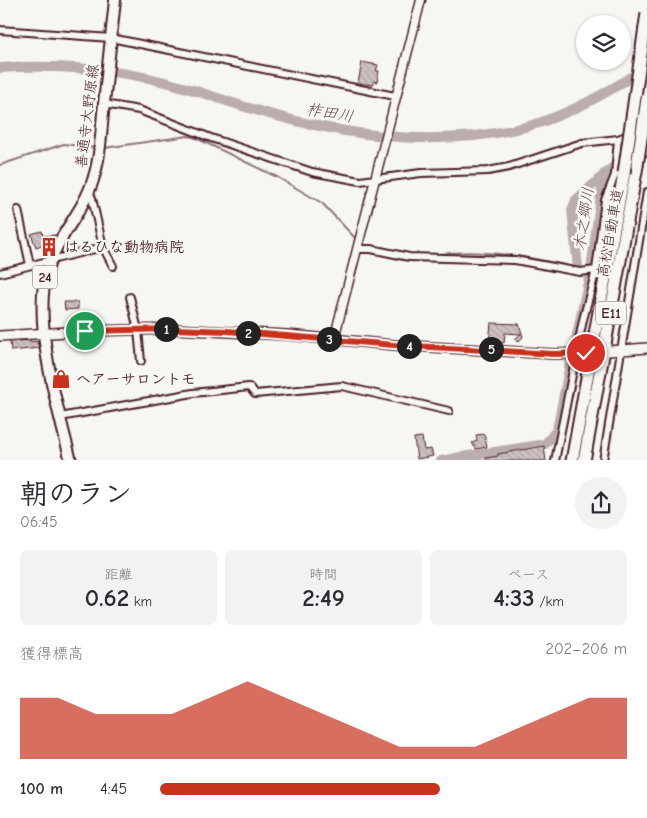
<!DOCTYPE html>
<html lang="ja">
<head>
<meta charset="utf-8">
<style>
  body { margin:0; font-family:"Comic Neue","Klee One",sans-serif; background:#f2f2f3; color:#2b2b33; height:100vh; display:flex; flex-direction:column; font-size:19px; white-space:nowrap }
  * { box-sizing:border-box; margin:0 }
  p { font-size:16px; color:#7c7c81 }
  .icon { flex:none; width:28px; height:28px; fill:none; stroke:currentColor; stroke-width:2; stroke-linecap:round; stroke-linejoin:round }
  .map { position:relative; height:460px; overflow:hidden }
  .sheet { display:flex; flex-direction:column; background:#fff; flex:1 }
  .sheet>* { flex:none }
  .buttons { position:absolute; left:576px; top:15px; display:grid; gap:10px }
  .buttons a { display:grid; place-items:center; width:55px; height:55px; border-radius:50%; background:#fff; box-shadow:0 1px 4px #0004; font-size:25px }
  .pin { position:absolute; display:grid; place-items:center; width:42px; height:42px; color:#fff; margin:-21px; border:2px solid #fff; border-radius:50%; box-shadow:0 1px 5px #0007 }
  .km { position:absolute; width:25px; height:25px; margin:-12px; border-radius:50%; background:#222; color:#fff; font-size:14px; line-height:25px; text-align:center }
  .round { display:grid; place-items:center; flex:none; width:52px; height:52px; border-radius:26px; background:#f2f2f3 }
  .summary { display:flex; align-items:center; justify-content:space-between; height:85px; padding:0 20px }
  h1 { font-size:28px; font-weight:700; line-height:38px }
  .metrics { display:grid; grid-template-columns:repeat(3,1fr); gap:8px; height:85px; padding:5px 20px }
  .metrics div { display:grid; align-content:center; border-radius:8px; background:#f2f2f3; text-align:center }
  .metrics b { font-size:25px; font-weight:700 }
  .metrics small { font-size:14px; font-weight:400 }
  .metrics p { font-size:14px }
  .chart { height:140px; padding:10px 20px }
  .chart p { display:flex; justify-content:space-between }
  .chart svg { width:100%; height:90px; margin-top:5px; fill:#c8321e; opacity:.7 }
  ul { padding:0 20px; list-style:none; font-size:16px }
  li { display:grid; grid-template-columns:80px 60px 1fr; align-items:center; height:38px }
  li i { height:12px; border-radius:6px; background:#c8321e }
  .map>svg:first-child { display:block }
</style>
</head>
<body>
<div class="map">
<svg width="647" height="461" viewBox="0 0 647 461">
  <defs>
    <pattern id="building-back-hatch" width="6" height="6" patternUnits="userSpaceOnUse" patternTransform="scale(1.25)"><rect width="6" height="6" fill="#ccc1c0"/><path d="M-1 5l2 2M0 0l6 6M5-1l2 2" fill="none" stroke="#b1a5a5"/></pattern>
  </defs>
  <rect width="100%" height="100%" fill="#f6f6f2"/>
  <filter id="ink" filterUnits="userSpaceOnUse"><feTurbulence type="fractalNoise" baseFrequency=".02" numOctaves="2"/><feDisplacementMap in="SourceGraphic" scale="10" xChannelSelector="R" yChannelSelector="G"/><feConvolveMatrix kernelMatrix="1 2 1 2 8 2 1 2 1" color-interpolation-filters="sRGB"/></filter>
  <g filter="url(#ink)">
    <g fill="none" stroke-linecap="round" stroke-linejoin="round">
      <path stroke="#8e747a" stroke-width="2" d="M104,148L188,136L196,138L277,177L322,203L355,238
        M0,165L64,144L95,148
        M385,249L400,252
        M435,255C478,247 535,258 578,268"/>
      <path stroke="#bbadae" stroke-width="10" d="M0,68C54,64 117,69 169,83C196,90 222,100 249,108C337,135 438,150 529,126C571,114 610,91 647,67
        M578,268L572,210L576,200L612,168
        M591,269L604,174
        M574,349L590,273
        M455,458L545,444L557,430L571,359
        M441,461L452,459"/>
    </g>
    <path fill="url(#building-back-hatch)" stroke="#4a1f2b" d="M362,62L378,65L376,71H379L377,82L374,81L373,85L358,83Z
      M42,231L43,236L55,235L45,254L42,245L36,247L31,234Z
      M64,302H78V309L65,310Z
      M491,323L519,324L523,337L518,342L515,339L521,334L505,333L504,343L489,342Z
      M30,340V342L37,341L39,348L11,351L10,342Z
      M63,372L66,385L60,386L57,374Z
      M484,434L487,447L476,449L472,443L477,441L476,435Z
      M422,437L424,450L431,449L433,456L417,459L414,438Z
      M544,446L546,461H486V458L498,456V454Z"/>
    <g fill="none" stroke-linecap="round" stroke-linejoin="round">
      <g stroke="#4a1f2b" stroke-width="10">
        <path id="minor" d="M0,30L111,38L395,96
          M104,104L139,110L211,138L312,172L360,181L421,173L488,171L509,167L582,143L618,139L630,134
          M647,146V152
          M89,192L92,198L103,247L113,266
          M18,210L30,265
          M357,249H371L409,257L515,260L580,272L596,270
          M0,273L103,247
          M130,297L138,330L141,361
          M60,417L193,393L249,387L255,394L342,386L449,411
          M555,461L583,320L596,270L605,200L615,175L618,139
          M603,461L647,192"/>
      </g>
      <g stroke="#4a1f2b" stroke-width="11">
        <path id="tertiary" d="M334,339L421,0"/>
      </g>
      <g stroke="#4a1f2b" stroke-width="12">
        <path id="secondary" d="M0,336L85,331L174,329L287,335L394,345L554,354L586,353
          M609,351L647,348"/>
      </g>
      <g stroke="#4a1f2b" stroke-width="14">
        <path id="primary" d="M71,461C58,410 32,321 47,271C56,237 83,213 93,180C100,159 101,135 103,113C107,75 111,38 115,0"/>
      </g>
      <g stroke="#4a1f2b" stroke-width="15">
        <path id="motorway" d="M572,461L624,173
          M584,461L637,166"/>
      </g>
      <use href="#minor" stroke="#f6f6f2" stroke-width="6"/>
      <use href="#tertiary" stroke="#f6f6f2" stroke-width="8"/>
      <use href="#secondary" stroke="#f6f6f2" stroke-width="9"/>
      <use href="#primary" stroke="#f6f6f2" stroke-width="10"/>
      <use href="#motorway" stroke="#f6f6f2" stroke-width="11"/>
      <g stroke="#4a1f2b" stroke-width="15" stroke-linecap="butt">
        <path id="motorway-bridge" d="M637,166L647,99
          M624,173L647,13"/>
      </g>
      <use href="#motorway-bridge" stroke="#f6f6f2" stroke-width="11"/>
    </g>
  </g>
  <g fill="none" stroke-linecap="round" stroke-linejoin="round" filter="url(#ink)">
    <g stroke="#fff" stroke-width="10">
      <path id="route" d="M85,331L174,329L227,331L394,345L554,354L586,353"/>
    </g>
    <use href="#route" stroke="#c8321e" stroke-width="6"/>
  </g>
  <defs>
    <g id="building-bare" transform="scale(1.5)"><path d="M-4-6H4V6H1V3H-1V6H-4ZM-2.5-4.3h1.7v1.8h-1.7ZM.8-4.3h1.7v1.8H.8ZM-2.5-1h1.7V.8h-1.7ZM.8-1h1.7V.8H.8Z" fill="#c8321e" stroke="#f6f6f2" stroke-width="2.5" paint-order="stroke"/></g>
    <g id="shop-bare" transform="scale(1.5)"><path d="M-5-2.5h2.3a2.7 3.5 0 0 1 5.4 0H5L5.5 6h-11ZM-1.5-2.5h3a1.5 2.3 0 0 0-3 0Z" fill="#c8321e" stroke="#f6f6f2" stroke-width="2.5" paint-order="stroke"/></g>
  </defs>
  <g fill-rule="evenodd">
    <use href="#building-bare" x="49" y="247"/>
    <use href="#shop-bare" x="61" y="379"/>
  </g>
  <g text-anchor="middle" stroke-width="5" stroke-linejoin="round" paint-order="stroke">
    <g fill="#f6f6f2" stroke="#7e6067" stroke-width="1">
      <rect x="32.5" y="265.5" width="25" height="23" rx="4"/>
      <rect x="596" y="301.5" width="30" height="23" rx="4"/>
    </g>
    <g font-size="14" font-weight="bold" fill="#4a1f2b">
      <text x="45" y="282">24</text>
      <text x="611" y="318">E11</text>
    </g>
    <g font-size="15" fill="#4a1f2b" stroke="#f6f6f2">
      <text transform="translate(87 116) rotate(-83)" y="5">善通寺大野原線</text>
      <text transform="translate(610 233) rotate(-80)" y="5">高松自動車道</text>
    </g>
    <g font-size="15" font-weight="bold" fill="#4a1f2b" stroke="#f6f6f2" text-anchor="start">
      <text x="64" y="252">はるひな動物病院</text>
      <text x="76" y="384">ヘアーサロントモ</text>
    </g>
    <g font-size="16" font-style="italic" fill="#6c4a52" stroke="#f6f6f2">
      <text transform="translate(330 112) rotate(10)" y="6">柞田川</text>
      <text transform="translate(583 219) rotate(-82)" y="6">木之郷川</text>
    </g>
  </g>
</svg>
<div class="buttons">
<a><svg class="icon" aria-label="layers" viewBox="0 0 24 24"><path d="M12 4l9 5-9 5-9-5zM3 14l9 5 9-5"/></svg></a>
</div>
<div class="pin" style="left:85px;top:331px;background:#1e9e55"><svg class="icon" aria-label="arrive" viewBox="0 0 24 24"><path d="M6 21V4h12l-3 4 3 4H6"/></svg></div>
<div class="pin" style="left:586px;top:353px;background:#d93025"><svg class="icon" aria-label="check" viewBox="0 0 24 24"><path d="M5 12l5 5 9-10"/></svg></div>
<b class="km" style="left:166px;top:329px">1</b>
<b class="km" style="left:248px;top:333px">2</b>
<b class="km" style="left:329px;top:339px">3</b>
<b class="km" style="left:409px;top:346px">4</b>
<b class="km" style="left:491px;top:349px">5</b>
</div>
<section class="sheet">
<div class="summary"><div><h1>朝のラン</h1><p>06:45</p></div><a class="round"><svg class="icon" aria-label="share" viewBox="0 0 24 24"><path d="M12 15V3M7 8l5-5 5 5M5 13v7h14v-7"/></svg></a></div>
<div class="metrics">
<div><p>距離</p><b>0.62<small> km</small></b></div>
<div><p>時間</p><b>2:49</b></div>
<div><p>ペース</p><b>4:33<small> /km</small></b></div>
</div>
<div class="chart"><p><span>獲得標高</span>202–206 m</p>
<svg viewBox="0 0 160 44" preserveAspectRatio="none"><path d="M0 44V14L10 14L20 22L30 22L40 22L50 14L60 6L70 14L80 22L90 30L100 38L110 38L120 38L130 30L140 22L150 14L160 14V44z"/></svg>
</div>
<ul>
<li><b>100 m</b>4:45<i style="width:60%"></i></li>
</ul>
</section>
</body>
</html>
